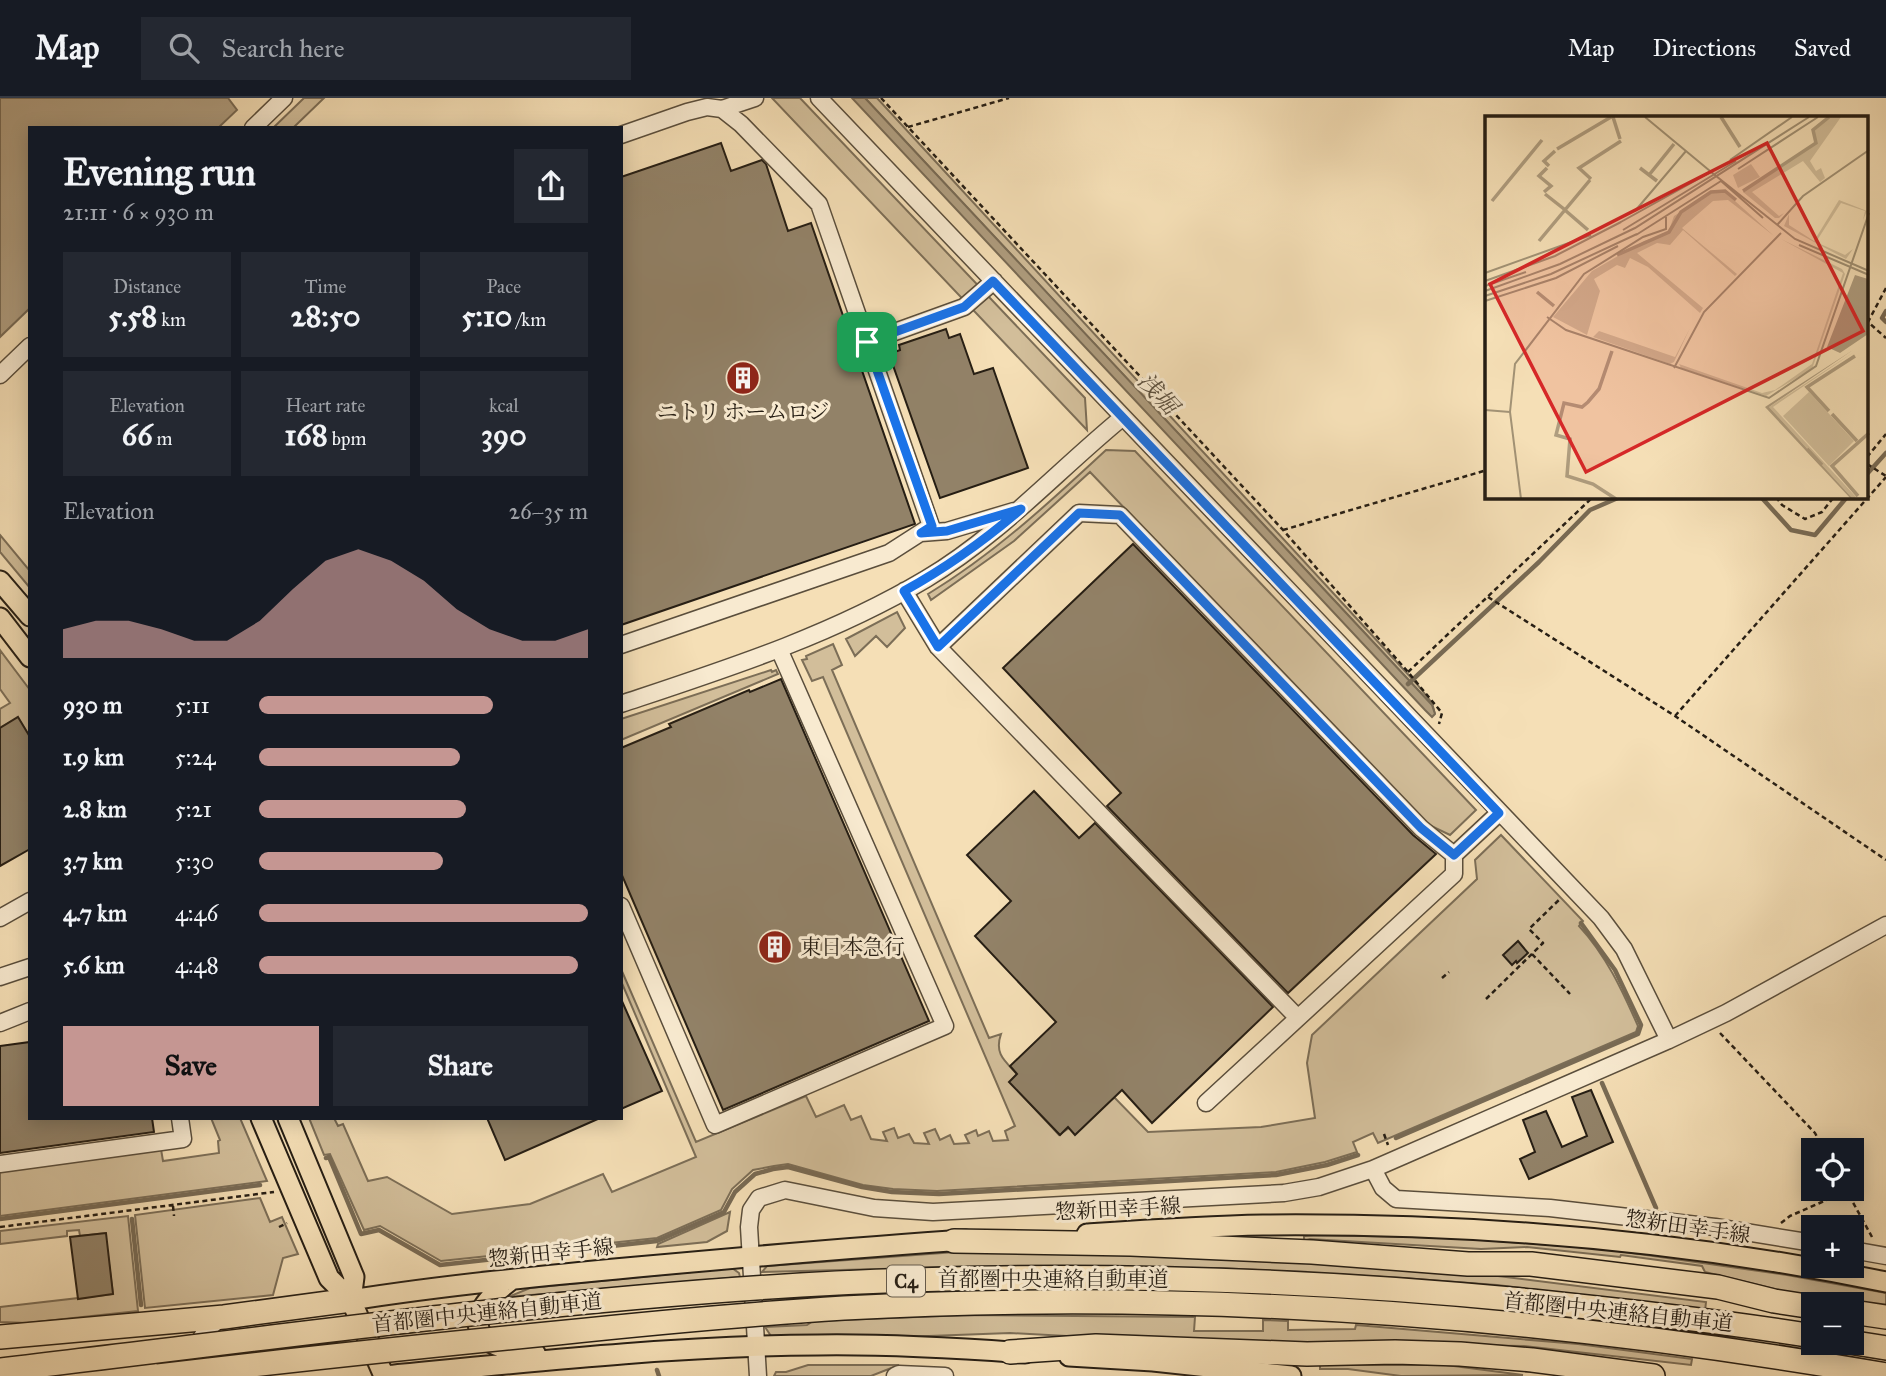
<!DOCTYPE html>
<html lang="en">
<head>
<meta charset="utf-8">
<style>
  body { margin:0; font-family:"IM FELL Great Primer","Noto Serif JP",serif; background:#242831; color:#f1f3f6; height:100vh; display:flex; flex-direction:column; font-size:26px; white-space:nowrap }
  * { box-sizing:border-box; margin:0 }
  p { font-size:23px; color:#9ea1a6 }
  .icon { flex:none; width:38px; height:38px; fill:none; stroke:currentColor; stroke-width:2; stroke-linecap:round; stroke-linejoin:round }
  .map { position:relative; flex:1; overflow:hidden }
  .details { position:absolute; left:28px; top:28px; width:595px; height:994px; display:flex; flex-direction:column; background:#171b24; border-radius:0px; box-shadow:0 4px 18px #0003 }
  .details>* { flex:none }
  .controls { position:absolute; left:1801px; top:1040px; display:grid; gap:14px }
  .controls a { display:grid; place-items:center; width:63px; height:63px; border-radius:0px; background:#171b24; box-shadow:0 4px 18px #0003; font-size:35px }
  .pin { position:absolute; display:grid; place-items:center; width:60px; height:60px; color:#fff; margin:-30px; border-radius:14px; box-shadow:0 4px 10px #0006 }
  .round { display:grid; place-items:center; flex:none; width:74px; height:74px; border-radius:0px; background:#242831 }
  .summary { display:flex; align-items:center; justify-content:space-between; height:119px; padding:0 35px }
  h1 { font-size:38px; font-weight:700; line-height:52px }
  .stats { display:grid; grid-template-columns:repeat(3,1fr); gap:10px; height:119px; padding:7px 35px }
  .stats div { display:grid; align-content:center; border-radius:0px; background:#242831; text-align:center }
  .stats b { font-size:30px; font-weight:700 }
  .stats small { font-size:19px; font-weight:400 }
  .stats p { font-size:19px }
  .chart { height:196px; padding:14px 35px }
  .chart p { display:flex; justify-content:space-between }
  .chart svg { width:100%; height:126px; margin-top:7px; fill:#c59692; opacity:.7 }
  .primary-button { display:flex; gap:14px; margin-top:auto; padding:14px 35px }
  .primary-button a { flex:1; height:80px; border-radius:0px; background:#c59692; color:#111; font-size:28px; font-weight:700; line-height:80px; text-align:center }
  .primary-button a+a { background:#242831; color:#f1f3f6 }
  ul { padding:0 35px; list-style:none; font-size:23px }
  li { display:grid; grid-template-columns:112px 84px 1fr; align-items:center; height:52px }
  li i { height:18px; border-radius:9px; background:#c59692 }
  header { display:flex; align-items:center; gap:42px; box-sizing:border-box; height:98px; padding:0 35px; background:#171b24; border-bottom:2px solid #363941 }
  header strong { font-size:33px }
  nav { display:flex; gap:38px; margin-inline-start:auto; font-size:24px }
  .search { width:490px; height:63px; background:#242831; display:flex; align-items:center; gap:18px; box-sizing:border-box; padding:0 24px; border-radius:0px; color:#9ea1a6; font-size:26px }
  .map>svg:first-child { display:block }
</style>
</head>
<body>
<header>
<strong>Map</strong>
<div class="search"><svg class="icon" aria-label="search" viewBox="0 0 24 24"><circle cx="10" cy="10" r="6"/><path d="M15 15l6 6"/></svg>Search here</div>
<nav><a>Map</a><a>Directions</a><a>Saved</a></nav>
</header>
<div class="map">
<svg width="1886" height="1278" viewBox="0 0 1886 1278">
  <rect width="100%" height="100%" fill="#f5dfb6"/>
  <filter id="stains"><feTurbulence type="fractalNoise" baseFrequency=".00286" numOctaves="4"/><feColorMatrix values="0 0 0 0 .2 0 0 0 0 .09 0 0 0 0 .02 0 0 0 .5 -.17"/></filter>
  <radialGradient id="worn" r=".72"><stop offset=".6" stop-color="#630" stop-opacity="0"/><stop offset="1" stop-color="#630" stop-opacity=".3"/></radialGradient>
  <path fill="#d2be9a" stroke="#7c6e57" stroke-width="2" d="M304,0H324L293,30H273Z
    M772,0H800L1085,300L1087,332Z
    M865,0H877L1416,585L1432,605L1435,616L1432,607Z
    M1106,352L1135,353L1476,712L1450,737L1425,725L1090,374L1014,443L931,502L928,496C994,456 1050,404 1106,352Z
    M0,437L30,473V490L0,454Z
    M897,514L905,530L887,549L876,538L855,558L846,541Z
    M833,546L842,567L832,572L989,940L1001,936C994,956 1005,963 1017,976L1010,984L1059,1037L1114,999L1148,1034L1261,1029L1315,1020L1307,965L1312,937L1477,781L1475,762L1501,737L1583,823L1579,828C1606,857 1622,892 1638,928L1636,934L1378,1045L1373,1035L1353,1044L1357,1054L1325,1064L1276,1074L937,1093L893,1091L863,1087L788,1066L774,1068L753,1072L732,1091L721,1112L657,1140L441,1163L380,1128L364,1132L330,1056L324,1057L309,1020H334L338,1028L343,1026L368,1083L387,1079L452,1116L530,1106L603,1076L612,1094L696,1059L621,883V871L696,1044L806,998L816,1019L844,1007L851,1022L861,1018L871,1041L887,1043L883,1034L894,1030L898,1040L909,1036L914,1045L929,1046L924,1035L935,1031L940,1042L950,1037L954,1046L969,1045L965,1037L976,1032L978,1038L989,1033L993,1043L1008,1042L1005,1033L1015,1028L823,579L812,583L802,562L807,561L806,558Z
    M0,552L30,592V639L18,620L0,630V611L10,605L0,591Z
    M771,572L772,574L776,572L778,576L621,642V621Z
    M211,1020H240L267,1083L0,1118V1073L161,1051L163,1063L219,1055L218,1043L220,1042Z
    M260,1100L270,1124L282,1119L298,1156L283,1160L273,1197L145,1210L135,1117Z
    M730,1114L727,1133L707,1144L657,1149L658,1146Z
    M128,1118L138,1213L27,1225L0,1224V1209L113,1196L105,1135L80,1138L79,1132L67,1133V1138L0,1146V1133Z
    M1317,1137L1457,1140L1604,1151L1787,1177L1886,1195V1210L1787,1194L1705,1174L1702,1168L1621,1157L1620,1159L1527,1149L1481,1151L1310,1141L1304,1143V1138Z
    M983,1152L1230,1158L1482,1176L1706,1204L1705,1213L1497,1187L1402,1180L1220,1170L958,1169L762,1174L767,1168Z
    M732,1170L739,1175L740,1179L508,1199L530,1190Z
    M969,1217L1195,1219L1194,1233H1263V1222L1288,1223V1232L1355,1231L1356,1227L1368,1228L1578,1246L1692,1261L1691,1267L1524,1248L1159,1243L1010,1235L902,1239L771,1238L765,1229L807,1227L813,1223Z
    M808,1267H899L871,1278H774L776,1274H786Z
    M1320,1267H1446L1523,1277L1401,1278L1348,1271H1320Z"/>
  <path fill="#af9d7f" stroke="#786a54" stroke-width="2" d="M0,0H228L237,12L218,30H30V210L0,239Z
    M852,0H865L1432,607L1435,616L1432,619L1425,612Z"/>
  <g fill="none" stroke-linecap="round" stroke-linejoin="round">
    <path stroke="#786a54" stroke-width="4.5" d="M1886,213L1882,220L1886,224
      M1867,376L1886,355
      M1761,399L1791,432L1815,437L1847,399
      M1408,586L1539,464L1590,412L1620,399
      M1602,985L1656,1110
      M1396,1040L1638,936L1641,927L1615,872L1581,825
      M326,1060L329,1059L361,1136L379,1132L440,1167L657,1143L724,1114L735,1094L755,1076L773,1071L788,1069L862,1089L892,1094L939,1096L1276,1077L1327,1067L1358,1057
      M0,1121L260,1087
      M132,1121L141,1207
      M657,1272L659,1278"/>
  </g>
  <path fill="#928268" stroke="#261e14" stroke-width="2" d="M721,45L731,73L762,62L766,66L788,133L811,125L915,426L621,527V79Z
    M946,231L949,240L960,236L974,276L993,270L1028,370L940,400L889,256L900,252L899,247Z
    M1133,446L1413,737L1436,756L1288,895L1107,708L1121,695L1003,570Z
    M781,581L929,923L723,1012L621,775V650L671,629L669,626L749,592L750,594Z
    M18,619L30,639V751L0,768V630Z
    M1034,693L1079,740L1095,725L1273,909L1152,1025L1122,992L1075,1037L1068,1029L1060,1037L1009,984L1017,976L1010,968L1056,924L975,838L1011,803L967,757Z
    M1518,843L1528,855L1517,865L1516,863L1512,867L1503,857Z
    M621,901L662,993L621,1011Z
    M30,944V1020H152L154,1034L0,1055V948Z
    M1591,992L1613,1044L1529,1081L1520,1061L1535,1054L1523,1022L1546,1013L1562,1049L1587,1038L1572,999Z
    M487,1020H600L505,1062Z
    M106,1135L113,1196L78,1201L70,1139Z"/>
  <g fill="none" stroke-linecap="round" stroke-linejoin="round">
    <g stroke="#5a4e3c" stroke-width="19">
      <path id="minor" d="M819,0L1601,820L1624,851L1669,942
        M253,30L284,0
        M621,37L687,14L707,9L722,11L755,0
        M867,244L964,209L994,183
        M0,277L30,248
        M921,435L947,433L1014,413
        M904,493L938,549L1298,920
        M621,547L889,455L931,428L819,106L741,26L722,11
        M938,549L1079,415L1120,417L1421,730L1454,757
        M621,606C726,571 830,538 926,481C1000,437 1057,373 1123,319
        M621,808L715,1027L945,928L779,551
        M0,820L30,803
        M0,879L30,869
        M0,925L30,913
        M1206,1005L1454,776V757L1499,715
        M0,1066L183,1041L180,1020
        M1373,1071L1383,1090L1396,1101L1550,1110L1715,1129L1813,1145
        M1852,1152L1886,1158
        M198,1278C187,1253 203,1232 223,1219
        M758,1278L749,1129L751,1112L759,1100L785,1092L874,1110L933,1114L1284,1095L1319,1089L1373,1071L1669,942L1726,915L1886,827
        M895,1278L899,1276L945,1278"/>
    </g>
    <g stroke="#261e14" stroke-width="23">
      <path id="major" d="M0,483L30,518
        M0,520L30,559
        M261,1020L329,1180L351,1202L384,1278
        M288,1020L354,1179L351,1202
        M1087,1136C1146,1132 1204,1128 1263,1127C1471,1125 1681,1142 1886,1184
        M511,1182C502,1189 490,1198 484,1208C462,1246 509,1253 535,1255
        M351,1202C446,1187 541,1178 637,1169C747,1159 857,1149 966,1142
        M1069,1258L1153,1263L1291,1278
        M384,1278C528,1264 673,1248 818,1247C887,1246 956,1250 1025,1255"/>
    </g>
    <g stroke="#261e14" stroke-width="26">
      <path id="highway" d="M954,1143L1131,1146L1312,1154L1468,1166H1531L1718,1189L1774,1203L1813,1209
        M1852,1214L1886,1219
        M0,1239L224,1219L351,1202
        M1849,1244L1886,1250
        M1010,1254L1096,1248L1307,1256L1395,1254L1460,1256L1532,1262L1653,1278"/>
    </g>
    <path stroke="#261e14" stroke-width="2.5" stroke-dasharray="5 3.5" stroke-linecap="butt" d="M881,0L1283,432L1408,574L1442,615L1439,626
      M908,29L1009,0
      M1886,190L1868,224L1886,240
      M1867,359L1886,336
      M1867,366L1886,378
      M1776,399L1782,407L1805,421L1822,414L1834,399
      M1283,432L1487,372
      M1488,499L1675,618L1886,762
      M1408,574L1593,399
      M1675,618L1886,379
      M1532,856L1570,896
      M1442,880L1449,874
      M1486,901L1543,845L1529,831L1561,800
      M1720,935L1815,1035L1824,1052
      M1384,1036L1388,1047
      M1845,1090L1872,1139
      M173,1108L174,1118
      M1781,1125L1790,1118L1847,1093
      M0,1129L274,1094
      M279,1129L287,1125"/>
    <use href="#minor" stroke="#f8ead0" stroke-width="16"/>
    <use href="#major" stroke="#f5dfb6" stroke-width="19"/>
    <use href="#highway" stroke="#f5dfb6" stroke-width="23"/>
    <g stroke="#261e14" stroke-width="26" stroke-linecap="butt">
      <path id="highway-bridge" d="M0,1272C266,1241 533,1203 801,1187C1044,1173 1289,1179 1532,1203C1626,1213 1720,1223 1813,1238
        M158,1278C291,1262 424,1248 557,1235C652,1225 748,1216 844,1210C1191,1191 1543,1217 1886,1277"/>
    </g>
    <use href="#highway-bridge" stroke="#f5dfb6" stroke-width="23"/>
  </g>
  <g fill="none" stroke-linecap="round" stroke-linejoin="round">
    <g stroke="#fff" stroke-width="14">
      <path id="route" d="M993,183L1499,715L1454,757L1421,730L1120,417L1079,415L938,549L904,493C946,470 985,442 1021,411L947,433L921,435L932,428L867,244L964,209Z"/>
    </g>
    <use href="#route" stroke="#1a73e8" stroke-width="9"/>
  </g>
  <defs>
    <g id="building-disc" transform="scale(1.75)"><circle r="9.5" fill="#8f2418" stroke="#f8ead0"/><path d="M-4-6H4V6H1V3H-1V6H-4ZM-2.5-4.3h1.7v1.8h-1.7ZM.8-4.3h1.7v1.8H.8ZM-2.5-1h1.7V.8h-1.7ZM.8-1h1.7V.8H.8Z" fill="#fff"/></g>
  </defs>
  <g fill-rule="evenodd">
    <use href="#building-disc" x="743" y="280"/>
    <use href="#building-disc" x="775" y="849"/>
  </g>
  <g text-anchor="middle" stroke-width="6" stroke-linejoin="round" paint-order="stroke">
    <rect fill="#f8ead0" stroke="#655b4c" stroke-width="2" x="887" y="1167.5" width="38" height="31" rx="5"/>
    <g font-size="19" font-weight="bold" fill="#261e14">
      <text x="906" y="1190">C4</text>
    </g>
    <g font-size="21" fill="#261e14" stroke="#f8ead0">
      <text x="743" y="321">ニトリ ホームロジ</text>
      <text x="800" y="856" text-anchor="start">東日本急行</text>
    </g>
    <g font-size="21" fill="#261e14" stroke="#f8ead0">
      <text transform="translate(1118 1111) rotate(-3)" y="7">惣新田幸手線</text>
      <text transform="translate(1688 1129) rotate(8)" y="7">惣新田幸手線</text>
      <text transform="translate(551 1155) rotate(-6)" y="7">惣新田幸手線</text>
      <text x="1053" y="1188">首都圏中央連絡自動車道</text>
      <text transform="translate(1618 1214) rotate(6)" y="7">首都圏中央連絡自動車道</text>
      <text transform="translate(487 1215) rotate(-6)" y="7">首都圏中央連絡自動車道</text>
    </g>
    <g font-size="23" font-style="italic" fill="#5d513f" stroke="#f8ead0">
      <text transform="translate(1158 295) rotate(47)" y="8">浅堀</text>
    </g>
  </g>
  <g transform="translate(1485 18)">
    <rect width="383" height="383" fill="#f5dfb6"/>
    <path d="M345,1H356L325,45L331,55L336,52L340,62L335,66L318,45L267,76L294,100L299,97L294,102H290L258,76L331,28L329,14ZM266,48L275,61L253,72L248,59ZM240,76L289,120L243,84L228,85L197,112L252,158L250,160L198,114L185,129L172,127L152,137L218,192L215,197L163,151L145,142L140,152L132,149L109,163L115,175L102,219L68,201L107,155L159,125L183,117L189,100L226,77ZM354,84L382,95L378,104L380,95L356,87L331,126L360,139L368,133L361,143L299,110L304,98V109L329,125ZM296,123L357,153L360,158L327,253L281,280L196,252L194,248L277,277L290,274L327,248L358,157ZM205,212L189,246L185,248L108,221L114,215L190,241ZM369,236L288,291L371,381L368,383L284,291ZM324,276L369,325L344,350L298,300Z" fill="#d2be9a"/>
    <path d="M370,159L383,163V218L355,237L342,231ZM368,234L284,291L368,383H366L280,291Z" fill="#af9d7f"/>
    <path fill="none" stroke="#af9d7f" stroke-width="3.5" d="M128,1L135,23M236,1L255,31M72,33L126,1M64,50L59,45L70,35M155,52L172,65M164,59L189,28M106,63L94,52L136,25M258,75L331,27L328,14L344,1M59,76L66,70L54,60L62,52M60,78L79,93M7,85L57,24M81,95L103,114M54,125L105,64M132,139L184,116L196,96L226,76L240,75L251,84M52,176L69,190M127,235L114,273L103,286L97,291L79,287L71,319L85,323L82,360L108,368L131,383M344,295L322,271L370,240M347,298L372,325M322,333L337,349M373,380L347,350L384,317"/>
    <path fill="none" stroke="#a29275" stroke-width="2" d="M160,1L225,55M245,44L307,1M253,53L333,1M236,65L278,102M150,95L201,35M134,107L226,56L310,123L384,155M292,109L318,80L384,34M138,114L251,45M151,119L236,65M314,129L384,159M0,157L106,119M0,165L70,140L136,106M0,170L41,156M0,175L75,148L150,112L324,1M0,180L66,158L152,118M0,185L71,162L133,130M62,201L81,214L284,282L331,250L384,97M189,252L219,196L296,117M0,294L25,296M36,383L25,296L30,248L99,158L158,121L181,113V101"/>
    <path fill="#d62828" fill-opacity="0.15" stroke="#d62828" stroke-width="3.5" d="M282,27L378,215L101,356L5,168Z"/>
    <rect width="383" height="383" fill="none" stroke="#261e14" stroke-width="3.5"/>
  </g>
  <rect width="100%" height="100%" filter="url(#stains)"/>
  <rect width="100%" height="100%" fill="url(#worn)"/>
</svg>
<div class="controls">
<a><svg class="icon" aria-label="locate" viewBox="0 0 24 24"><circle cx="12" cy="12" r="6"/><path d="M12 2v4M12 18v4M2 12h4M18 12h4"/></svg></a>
<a>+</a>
<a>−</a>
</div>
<div class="pin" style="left:867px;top:244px;background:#1e9e55"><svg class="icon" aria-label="arrive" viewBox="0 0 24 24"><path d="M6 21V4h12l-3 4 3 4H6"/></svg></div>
<section class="details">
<div class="summary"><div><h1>Evening run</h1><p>21:11 · 6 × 930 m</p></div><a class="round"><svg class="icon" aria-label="share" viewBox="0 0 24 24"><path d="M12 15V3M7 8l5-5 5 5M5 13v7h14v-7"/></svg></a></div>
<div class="stats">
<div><p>Distance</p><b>5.58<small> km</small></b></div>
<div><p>Time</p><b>28:50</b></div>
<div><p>Pace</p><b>5:10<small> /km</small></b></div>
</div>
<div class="stats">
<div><p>Elevation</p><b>66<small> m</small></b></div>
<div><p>Heart rate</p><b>168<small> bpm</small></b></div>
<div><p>kcal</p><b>390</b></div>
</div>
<div class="chart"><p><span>Elevation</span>26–35 m</p>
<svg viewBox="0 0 160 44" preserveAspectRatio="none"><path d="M0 44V34L10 31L20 31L30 34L40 38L50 38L60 31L70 20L80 10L90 6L100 10L110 17L120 27L130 34L140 38L150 38L160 34V44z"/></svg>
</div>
<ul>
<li><b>930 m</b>5:11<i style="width:71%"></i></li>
<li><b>1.9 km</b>5:24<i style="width:61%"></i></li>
<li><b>2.8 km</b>5:21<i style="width:63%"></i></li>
<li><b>3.7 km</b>5:30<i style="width:56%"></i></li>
<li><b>4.7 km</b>4:46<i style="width:100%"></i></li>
<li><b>5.6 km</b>4:48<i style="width:97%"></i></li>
</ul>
<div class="primary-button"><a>Save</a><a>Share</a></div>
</section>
</div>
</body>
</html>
